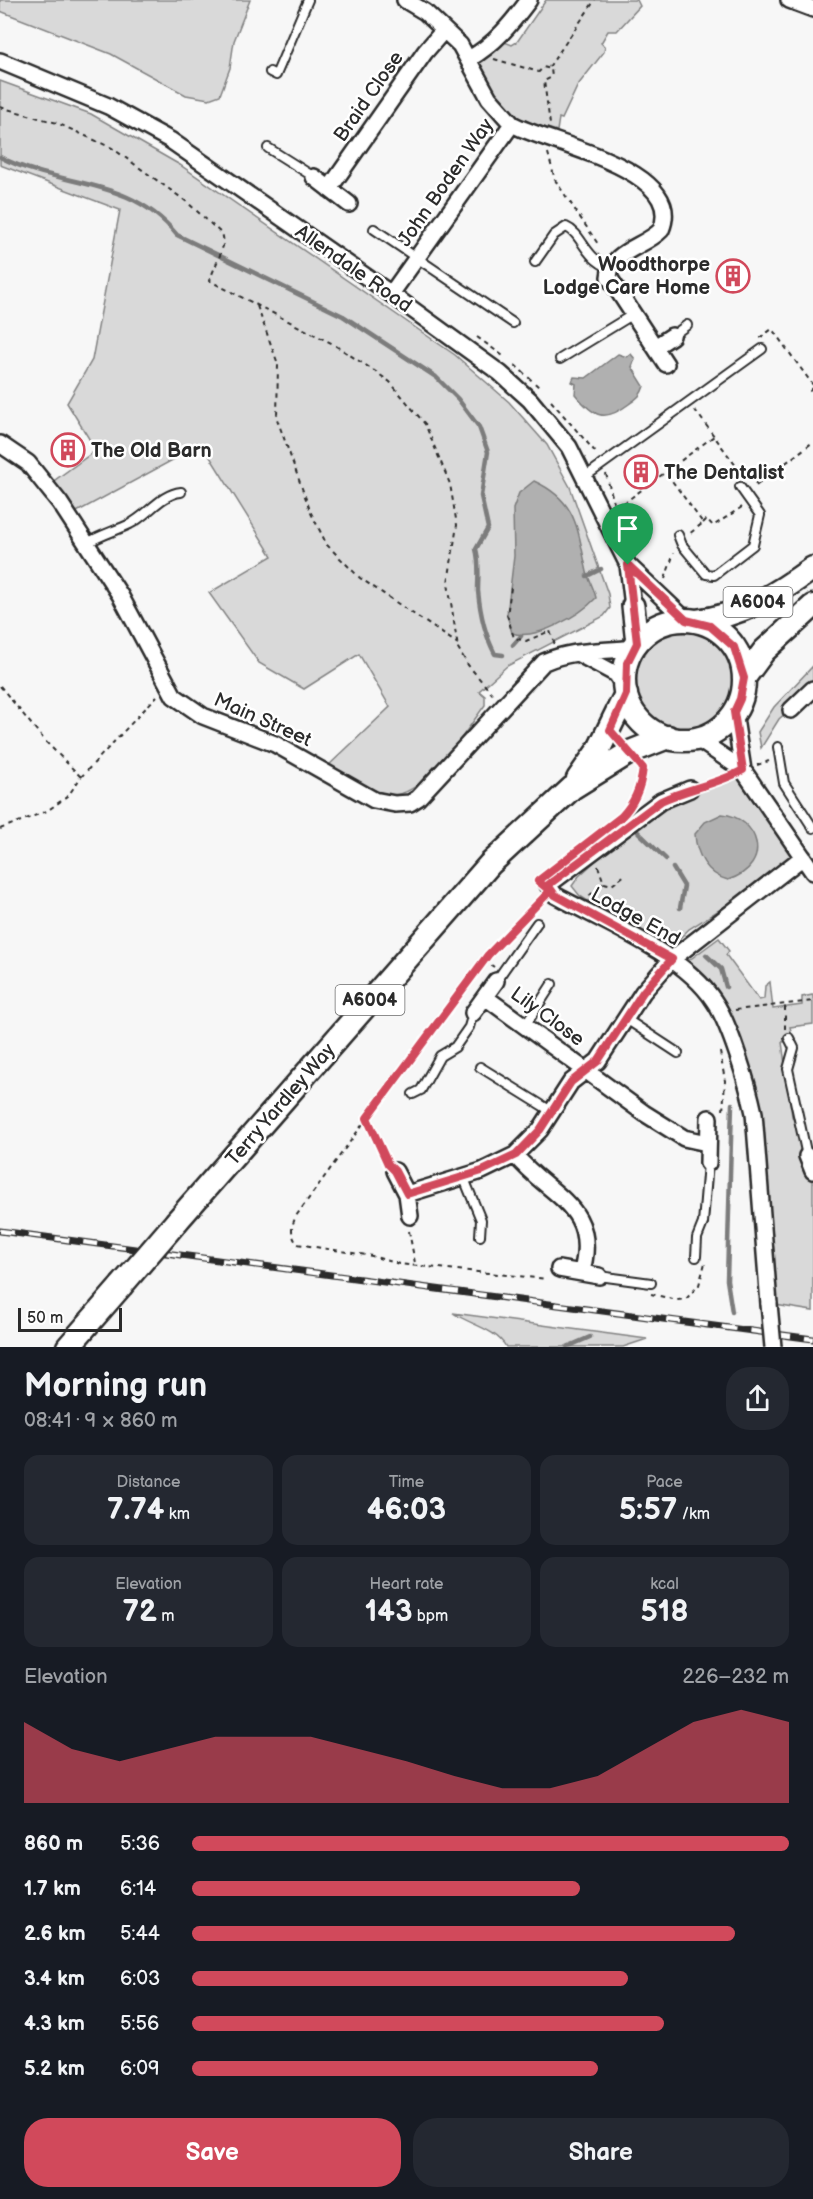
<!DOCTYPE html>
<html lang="en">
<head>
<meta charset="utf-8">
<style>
  body { margin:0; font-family:"Balsamiq Sans",sans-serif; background:#242831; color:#f1f3f6; height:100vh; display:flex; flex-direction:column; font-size:22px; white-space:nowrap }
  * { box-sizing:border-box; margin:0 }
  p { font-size:20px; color:#9ea1a6 }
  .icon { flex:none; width:33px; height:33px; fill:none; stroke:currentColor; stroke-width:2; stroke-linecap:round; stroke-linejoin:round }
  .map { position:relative; height:1347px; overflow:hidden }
  .sheet { display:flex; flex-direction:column; background:#171b24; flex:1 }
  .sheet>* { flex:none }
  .scale { position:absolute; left:18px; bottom:15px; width:104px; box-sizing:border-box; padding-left:6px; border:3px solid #2b2b2b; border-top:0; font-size:16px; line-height:21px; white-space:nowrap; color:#2b2b2b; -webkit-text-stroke:4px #fff; paint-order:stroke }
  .pin { position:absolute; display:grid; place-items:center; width:51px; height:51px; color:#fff; margin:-62px -26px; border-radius:50% 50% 50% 0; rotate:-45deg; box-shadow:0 0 6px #0007 }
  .pin .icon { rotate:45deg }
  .round { display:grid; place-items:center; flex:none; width:63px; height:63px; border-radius:24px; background:#242831 }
  .overview { display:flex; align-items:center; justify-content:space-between; height:102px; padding:0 24px }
  h1 { font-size:33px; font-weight:600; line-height:45px }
  .metrics { display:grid; grid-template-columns:repeat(3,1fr); gap:9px; height:102px; padding:6px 24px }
  .metrics div { display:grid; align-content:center; border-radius:15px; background:#242831; text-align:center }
  .metrics b { font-size:30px; font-weight:600 }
  .metrics small { font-size:16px; font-weight:400 }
  .metrics p { font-size:16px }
  .chart { height:168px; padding:12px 24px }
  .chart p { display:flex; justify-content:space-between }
  .chart svg { width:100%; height:108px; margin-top:6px; fill:#d1495b; opacity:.7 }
  .cta { display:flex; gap:12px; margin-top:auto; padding:12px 24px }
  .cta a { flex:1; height:69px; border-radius:24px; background:#d1495b; color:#fff; font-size:24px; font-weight:600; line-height:69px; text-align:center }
  .cta a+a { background:#242831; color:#f1f3f6 }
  ul { padding:0 24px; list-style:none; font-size:20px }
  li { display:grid; grid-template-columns:96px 72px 1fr; align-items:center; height:45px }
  li i { height:15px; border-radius:8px; background:#d1495b }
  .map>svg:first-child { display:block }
</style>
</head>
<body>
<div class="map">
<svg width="813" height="1347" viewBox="0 0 813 1347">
  <rect width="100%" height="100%" fill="#f7f7f7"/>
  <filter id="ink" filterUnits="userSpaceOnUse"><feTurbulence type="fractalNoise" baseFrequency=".0167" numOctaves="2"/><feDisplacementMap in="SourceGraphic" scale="12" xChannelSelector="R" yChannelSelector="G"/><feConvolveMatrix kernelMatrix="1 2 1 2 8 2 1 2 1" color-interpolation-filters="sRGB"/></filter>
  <g filter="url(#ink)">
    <path fill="#d9d9d9" stroke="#828282" stroke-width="1.5" d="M0,0H250L234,41L230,68L220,95L209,99L186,95L111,54L0,11Z
      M546,0H637L640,6L617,31H608L601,43L605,47L604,52L578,85L562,119L559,118L557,131L537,125L524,131L512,124L469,59L497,39L512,45L517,42Z
      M0,81L91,114L180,165L455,355L509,402L547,445L570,487L608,594L610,608L604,616L507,666L479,691L485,696V705C467,729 422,803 387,794C367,789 347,775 329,765L390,707L359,654L304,689L259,663L209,593L272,556L202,444L73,514L51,483L96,450L67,403L92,360L120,210L0,165Z
      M625 680a59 59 0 1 1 118 0a59 59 0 1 1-118 0Z
      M813,666V689L779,719L761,748L758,732L774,707Z
      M743,770L803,857L689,929L667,951L580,896L572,886L579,876L622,837L690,789L710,786Z
      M719,938L729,951L726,955L759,1000L764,999L765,986L770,982L773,1009L802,1005V997L813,995V1024L790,1027L793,1041L782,1042L792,1116L813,1171V1311L769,1304L759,1149L714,988L688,961Z
      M453,1313L647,1339L623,1347H506C496,1329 469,1324 453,1313Z"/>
    <path fill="#b0b0b0" stroke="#7b7b7b" stroke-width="1.5" d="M618,354L627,357L631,354L635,359L632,367L644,386C641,396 637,398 629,404C604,423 594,417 575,394L576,384L572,382L574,377L586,378Z
      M534,481C578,501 577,529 587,572C589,581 594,588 596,598C580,615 536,641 512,633L507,615L514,556L513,509L519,493Z
      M722,814C758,817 775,865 728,880C707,875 696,854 695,834L705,822Z"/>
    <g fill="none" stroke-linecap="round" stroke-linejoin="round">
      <path stroke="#7b7b7b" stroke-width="4.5" d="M0,157C62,189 128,175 177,235L343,316L436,377L458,399L479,427L488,452L481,496L488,528L476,549C480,564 478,576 478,591C480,612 485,635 495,654L503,655
        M587,576L601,569
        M513,645L521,636
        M638,832L666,859
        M673,868L684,886L680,908
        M706,955L721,969L726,987
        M732,1312L727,1280L732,1104
        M567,1347L590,1337"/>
      <g stroke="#2b2b2b" stroke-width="12">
        <path id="lane" d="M270,72L276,75L308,0
          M268,148L314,177
          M374,229L513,323
          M535,262L554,235L566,227C583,234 583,257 610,268
          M672,336L687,325
          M560,359L632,315
          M586,476L762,349
          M678,535L682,545L706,574L714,575L753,545L760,515L740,487
          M87,543C101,535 115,531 130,524C148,515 161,494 181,492
          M778,747L784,783L813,828
          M496,981L537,923
          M626,1019L678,1053
          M525,1026L552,984
          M789,1038L794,1048L788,1069L807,1156
          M480,1067L551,1111
          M413,1094L421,1090L440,1056L455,1047L469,1027L473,1013
          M463,1176L481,1220L480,1236
          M696,1257L697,1238L703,1223L708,1163
          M599,1276L651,1283"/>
      </g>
      <g stroke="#2b2b2b" stroke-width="20">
        <path id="street" d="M405,0L425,12L460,45L489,98L512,124
          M789,0L813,9
          M469,59C495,44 511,24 529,0
          M0,61L108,106L170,140L391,294L500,373L530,400L569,447L628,565L686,620
          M314,177L349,204
          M329,189L425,52L444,30
          M391,294L512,124C547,144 687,168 661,230C645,247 610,251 609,277L666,364
          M655,347L672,336
          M0,444L28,463L60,503L120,595L174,696L203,716L275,744L374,800L395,804L410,803L418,798L544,662C574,649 602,652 634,648
          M628,565L633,606
          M577,653L616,674L625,687
          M791,710L813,689
          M734,712L743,770
          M696,738L743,770L813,872
          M690,789L661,801L548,885L555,895C604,922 684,954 714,1001C730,1024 748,1085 754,1113L769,1304
          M485,997L644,1113L684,1138L707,1143
          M473,1013L496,981
          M515,1155C549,1197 599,1205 582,1271
          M807,1156L813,1171
          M708,1163L709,1118
          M395,1171L407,1194L410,1216
          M407,1194L482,1171L515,1155L540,1130L571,1082L598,1061L643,992L672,959L803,857
          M559,1269L599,1276"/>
      </g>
      <g stroke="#2b2b2b" stroke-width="26">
        <path id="secondary" d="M633,606L637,643"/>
      </g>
      <g stroke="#2b2b2b" stroke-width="27">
        <path id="primary" d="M624 680a60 60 0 1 1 120 0a60 60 0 1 1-120 0Z
          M697,621C743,615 776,595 813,568
          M744,678L764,651L813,606
          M578,779L599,749L626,694
          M177,1221L490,864L572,788L630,752L668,737
          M68,1347L121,1286"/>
      </g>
      <path stroke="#2b2b2b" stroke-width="2" stroke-dasharray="4.5 4.5" stroke-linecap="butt" d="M494,59L539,72L543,67L551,69L552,77L544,81L550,124
        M549,67L595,0
        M0,107L57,123L112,148L187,202L222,234C228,246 213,267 210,281L333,344L376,372L390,382L425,424L450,484L457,525L448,583L458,648L468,665L494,696
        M548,153L555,180L598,244
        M257,306L278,364L277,419L311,513L327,545L360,578L458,644
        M477,337L506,358
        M760,338L772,329L813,385
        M515,365L540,388
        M813,388L810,391L813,394
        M551,401L598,455
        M695,410L714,436
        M606,474L614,503
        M667,474L703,523L689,534
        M757,485L813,442
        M616,509L714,436L739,470L743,467L757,485L753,487
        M703,523L707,519L713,526L742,507
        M665,579L674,553
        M511,588L507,615L514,638L526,641L550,631L555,645
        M0,686L46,742L81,777
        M757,765L769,761
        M705,787L730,777
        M632,804L642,778V767
        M0,829L47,811L68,796L81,777L157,696
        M598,866L604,883
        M604,883L612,885L626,874
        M589,896L604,883
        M484,960L494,967
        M735,1010L813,1001
        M785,1029V1005
        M720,1052L725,1081L723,1112
        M368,1117L296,1216C291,1227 290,1233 297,1244L372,1256L399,1264L547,1279
        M386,1161L367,1118L488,955L541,900
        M409,1231L415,1263
        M651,1294L677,1300L686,1299L699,1285L705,1263"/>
      <use href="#lane" stroke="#fff" stroke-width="8"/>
      <use href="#street" stroke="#fff" stroke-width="15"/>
      <use href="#secondary" stroke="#fff" stroke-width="21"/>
      <use href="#primary" stroke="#fff" stroke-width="22"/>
      <g stroke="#2b2b2b" stroke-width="7">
        <path id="rail" d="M0,1231L813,1339"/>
      </g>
      <use href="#rail" stroke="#fff" stroke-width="4.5" stroke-dasharray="14" stroke-linecap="butt"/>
      <g stroke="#2b2b2b" stroke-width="20" stroke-linecap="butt">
        <path id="street-bridge" d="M769,1304L773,1347"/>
      </g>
      <g stroke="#2b2b2b" stroke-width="27" stroke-linecap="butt">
        <path id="primary-bridge" d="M121,1286L177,1221"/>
      </g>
      <use href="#street-bridge" stroke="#fff" stroke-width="15"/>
      <use href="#primary-bridge" stroke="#fff" stroke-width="22"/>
    </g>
  </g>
  <g fill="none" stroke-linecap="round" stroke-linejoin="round" filter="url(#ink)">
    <g stroke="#fff" stroke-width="12">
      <path id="route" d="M628,565L686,620L710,626L734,647L744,678L740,699L734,712L743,770C716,785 688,788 661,801L548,885L555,895L672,959L643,992L598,1061L571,1082L540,1130L516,1155L482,1171L407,1194L395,1171L388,1164L367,1118L488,955L550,891L538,881L621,817C634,804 641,787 643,768L610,730L626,694L627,663L637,643Z"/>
    </g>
    <use href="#route" stroke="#d1495b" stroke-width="8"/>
  </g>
  <defs>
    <g id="building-ring" transform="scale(1.725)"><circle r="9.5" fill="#fff" stroke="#d1495b" stroke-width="1.5"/><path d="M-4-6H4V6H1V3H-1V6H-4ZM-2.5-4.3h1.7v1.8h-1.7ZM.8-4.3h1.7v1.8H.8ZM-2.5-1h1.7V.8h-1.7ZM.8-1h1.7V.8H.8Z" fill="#d1495b"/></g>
  </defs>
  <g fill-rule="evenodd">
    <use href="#building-ring" x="733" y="276"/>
    <use href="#building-ring" x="68" y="450"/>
    <use href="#building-ring" x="641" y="472"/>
  </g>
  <g text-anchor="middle" stroke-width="5" stroke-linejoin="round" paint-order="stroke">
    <g fill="#fff" stroke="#6b6b6b" stroke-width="1.5">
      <rect x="723.5" y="587" width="69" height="30" rx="4.5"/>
      <rect x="335.5" y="985" width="69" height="30" rx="4.5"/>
    </g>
    <g font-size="18" font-weight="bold" fill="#2b2b2b">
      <text x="758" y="608">A6004</text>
      <text x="370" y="1006">A6004</text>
    </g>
    <g font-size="20" fill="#2b2b2b" stroke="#fff">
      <text transform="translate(368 96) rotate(-55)" y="7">Braid Close</text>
      <text transform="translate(445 182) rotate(-55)" y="7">John Boden Way</text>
      <text transform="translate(354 268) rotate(35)" y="7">Allendale Road</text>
      <text transform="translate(263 719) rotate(24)" y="7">Main Street</text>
      <text transform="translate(636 916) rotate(29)" y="7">Lodge End</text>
      <text transform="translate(548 1016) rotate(36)" y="7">Lily Close</text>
      <text transform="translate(280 1104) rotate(-49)" y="7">Terry Yardley Way</text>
    </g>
    <g font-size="20" font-weight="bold" fill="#2b2b2b" stroke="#fff" text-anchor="start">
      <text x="710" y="271" text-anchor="end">Woodthorpe<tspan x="710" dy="23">Lodge Care Home</tspan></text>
      <text x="91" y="457">The Old Barn</text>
      <text x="664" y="479">The Dentalist</text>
    </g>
  </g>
</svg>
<div class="scale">50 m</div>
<div class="pin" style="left:628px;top:565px;background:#1e9e55"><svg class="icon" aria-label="arrive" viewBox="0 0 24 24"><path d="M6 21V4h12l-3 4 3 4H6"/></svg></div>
</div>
<section class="sheet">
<div class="overview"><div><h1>Morning run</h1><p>08:41 · 9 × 860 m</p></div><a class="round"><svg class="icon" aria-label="share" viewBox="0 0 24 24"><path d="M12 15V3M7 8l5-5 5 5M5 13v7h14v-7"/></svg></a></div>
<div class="metrics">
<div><p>Distance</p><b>7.74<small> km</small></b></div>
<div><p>Time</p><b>46:03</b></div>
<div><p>Pace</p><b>5:57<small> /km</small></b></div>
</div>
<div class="metrics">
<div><p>Elevation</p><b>72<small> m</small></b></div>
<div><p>Heart rate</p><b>143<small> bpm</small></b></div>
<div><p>kcal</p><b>518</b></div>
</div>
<div class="chart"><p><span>Elevation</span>226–232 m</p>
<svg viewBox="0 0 160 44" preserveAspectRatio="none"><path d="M0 44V11L10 22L20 27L30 22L40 17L50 17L60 17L70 22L80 27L90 33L100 38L110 38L120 33L130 22L140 11L150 6L160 11V44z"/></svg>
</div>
<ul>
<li><b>860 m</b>5:36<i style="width:100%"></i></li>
<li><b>1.7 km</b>6:14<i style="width:65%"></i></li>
<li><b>2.6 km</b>5:44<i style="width:91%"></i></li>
<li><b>3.4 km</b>6:03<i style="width:73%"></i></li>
<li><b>4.3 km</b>5:56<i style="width:79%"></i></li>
<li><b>5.2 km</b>6:09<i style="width:68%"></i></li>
</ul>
<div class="cta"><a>Save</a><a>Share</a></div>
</section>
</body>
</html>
